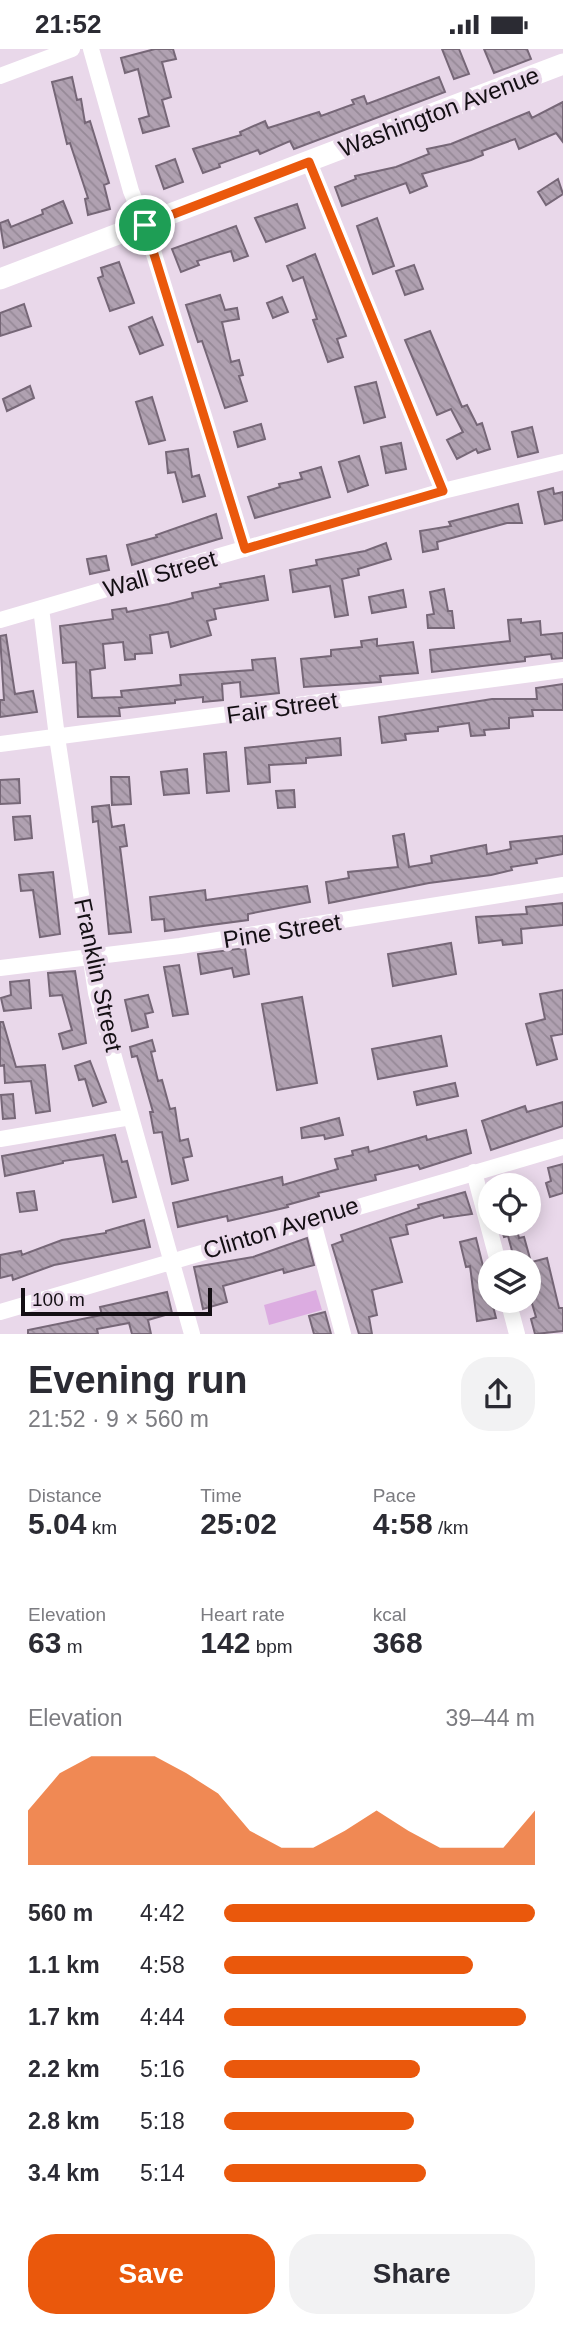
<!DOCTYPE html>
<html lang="en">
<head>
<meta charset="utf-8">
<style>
  body { margin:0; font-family:Arial,sans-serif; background:#f2f2f3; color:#2b2b33; height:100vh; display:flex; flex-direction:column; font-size:26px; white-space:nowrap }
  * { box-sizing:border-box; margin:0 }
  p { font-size:23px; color:#7c7c81 }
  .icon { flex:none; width:38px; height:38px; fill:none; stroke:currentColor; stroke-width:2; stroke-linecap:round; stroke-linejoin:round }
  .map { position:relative; height:1285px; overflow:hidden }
  .drawer { display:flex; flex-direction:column; background:#fff; flex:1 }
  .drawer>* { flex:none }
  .buttons { position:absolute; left:478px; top:1124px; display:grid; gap:14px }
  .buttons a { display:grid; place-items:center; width:63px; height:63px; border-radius:50%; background:#fff; box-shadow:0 4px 18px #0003; font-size:35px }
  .scale { position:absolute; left:21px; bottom:18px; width:191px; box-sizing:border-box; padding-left:7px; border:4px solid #140f14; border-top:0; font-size:19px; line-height:24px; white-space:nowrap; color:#140f14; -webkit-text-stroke:5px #e9d8ea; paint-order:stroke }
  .pin { position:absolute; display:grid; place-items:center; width:60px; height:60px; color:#fff; margin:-30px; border:4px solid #fff; border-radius:50%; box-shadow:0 2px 7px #0007 }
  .round { display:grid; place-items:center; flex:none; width:74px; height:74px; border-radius:28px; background:#f2f2f3 }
  .head { display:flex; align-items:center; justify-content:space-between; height:119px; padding:0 28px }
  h1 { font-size:38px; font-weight:600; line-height:52px }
  .metrics { display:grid; grid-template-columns:repeat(3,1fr); gap:10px; height:119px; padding:7px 28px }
  .metrics div { display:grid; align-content:center }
  .metrics b { font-size:30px; font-weight:600 }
  .metrics small { font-size:19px; font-weight:400 }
  .metrics p { font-size:19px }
  .chart { height:196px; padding:14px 28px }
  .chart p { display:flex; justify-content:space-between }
  .chart svg { width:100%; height:126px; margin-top:7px; fill:#ea580c; opacity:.7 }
  .primary-button { display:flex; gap:14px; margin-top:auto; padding:14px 28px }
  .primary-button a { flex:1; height:80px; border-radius:28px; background:#ea580c; color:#fff; font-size:28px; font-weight:600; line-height:80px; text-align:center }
  .primary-button a+a { background:#f2f2f3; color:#2b2b33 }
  ul { padding:0 28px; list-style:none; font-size:23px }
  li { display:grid; grid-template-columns:112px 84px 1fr; align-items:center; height:52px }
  li i { height:18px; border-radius:9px; background:#ea580c }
  .status { display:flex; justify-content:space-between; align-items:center; height:49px; padding:0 35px; background:#fff; direction:ltr }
  .status svg { height:19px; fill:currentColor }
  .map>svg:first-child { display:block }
</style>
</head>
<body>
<div class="status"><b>21:52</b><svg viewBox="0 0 49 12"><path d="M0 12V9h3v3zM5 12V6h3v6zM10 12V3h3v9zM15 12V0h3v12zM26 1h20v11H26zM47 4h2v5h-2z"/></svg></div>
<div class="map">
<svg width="563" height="1285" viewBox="0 0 563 1285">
  <defs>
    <pattern id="building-back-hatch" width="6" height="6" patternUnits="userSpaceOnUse" patternTransform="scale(1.75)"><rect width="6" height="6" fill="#b0a1b1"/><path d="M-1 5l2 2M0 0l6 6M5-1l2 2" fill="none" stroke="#968997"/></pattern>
  </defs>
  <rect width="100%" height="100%" fill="#e9d8ea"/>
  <path fill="#dcace1" d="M316,1241L322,1261L269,1276L264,1256Z"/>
  <path fill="url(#building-back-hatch)" stroke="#766777" stroke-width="2" d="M155,0H173L176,10L162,13L171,48L162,51L169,77L143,84L139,70L149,67L138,20L125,24L121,9Z
    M442,0H459L469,25L454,30Z
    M484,0H527L531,10L494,24Z
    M72,28L77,51L81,50L85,74L90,72L109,134L104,136L110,160L88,166L85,150L88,149L70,94L67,95L52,33Z
    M439,28L445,43L294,100L290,92L260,105L258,101L219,115L220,118L203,124L193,100L241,86L240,83L265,72L268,79L319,63L321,67L354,55L352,51L364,47L367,55Z
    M563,53V93L556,84L519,100L515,90L482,102L483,106L471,111L422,125L427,137L410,144L406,134L342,157L335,138L356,130L355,127L396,118L429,105L427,100L451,95L529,63L532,69Z
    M175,110L183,133L164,140L156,117Z
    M558,130L563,145L546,156L538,143Z
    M63,152L72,174L4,199L0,174L8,171L11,178L43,165L42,161Z
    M297,155L305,179L266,193L255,169Z
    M377,169L394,217L373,225L357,177Z
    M236,177L248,207L234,212L231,202L197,212L199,216L181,223L172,200Z
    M315,205L346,287L337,290L343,308L328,313L313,271L317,270L303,228L293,232L287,217Z
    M119,213L134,254L110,262L98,229L103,227L101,219Z
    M414,216L423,240L405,246L396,222Z
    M220,246L225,261L237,259L239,270L222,273L231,313L239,311L243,326L239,327L247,352L225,359L202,292L198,293L186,256Z
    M282,248L288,263L273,269L267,254Z
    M24,255L31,277L0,287V264Z
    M152,268L163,296L140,305L129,278Z
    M430,282L462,358L467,356L477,376L482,374L490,400L478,404L476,400L457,410L447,391L463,383L451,360L437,366L405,291Z
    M376,333L385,368L364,374L355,338Z
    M30,337L34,349L7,362L3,350Z
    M152,348L165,391L149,395L136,353Z
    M261,375L265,390L238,398L234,383Z
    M532,378L538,403L518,408L512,383Z
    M401,394L406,420L386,424L381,398Z
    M188,400L192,428L199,426L205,447L183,453L175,423L168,424L166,403Z
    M359,407L368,436L348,443L339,413Z
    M321,418L330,448L255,469L248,448L280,438L279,435L302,430L300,424Z
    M553,439L554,445L563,443V471L545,475L538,443Z
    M518,455L522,474H507L437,493L438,500L423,503L420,482L451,477L449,473Z
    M216,465L222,489L132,516L127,496L157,488L156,486Z
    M386,494L391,510L358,520L359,526L342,530L348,566L335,568L330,537L293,543L290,521L317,516L316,511L365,502Z
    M106,507L109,521L90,525L87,510Z
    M264,527L268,551L214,560L216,570L207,572L211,586L171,598L168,583L150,586L152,604L135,605V610L125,611L123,593L103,595L105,619L90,621L92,649L122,648L121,642L181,636L180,626L253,621L252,611L275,609L279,644L241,648L240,633L222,635L223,651L203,653V648L175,651V654L119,659L120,667L78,668L76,613L63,614L60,577L113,570L112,561L126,559L127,563L169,555L193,549L192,544L221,538L220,535Z
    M444,540L448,562H452L454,579H428L427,566L434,565L430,543Z
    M403,541L406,558L372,564L369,548Z
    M521,570V574L540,572L541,586L563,584V609L552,610L551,605L525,608V612L432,623L430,601L510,592L508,571Z
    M6,586L15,645L33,642L37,663L0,668V651H4L0,587Z
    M377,590V597L413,593L418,624L380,627L381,633L304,638L301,610L331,607V601L362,598L361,592Z
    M563,635V661H532L533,667L509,669V679L484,681L485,686L471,687L469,674L438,678V682L405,685L406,691L382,694L379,668L492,650H537L536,639Z
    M340,689L341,706L306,709V714L269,716L270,733L248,735L245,699Z
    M226,703L229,742L207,744L204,705Z
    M187,720L189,744L164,746L161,723Z
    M111,728H129L131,755L112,756Z
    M19,730L20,754L0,755V731Z
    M294,741L295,758L278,759L276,742Z
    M109,756L112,778L124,776L127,797L120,798L131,883L109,885L98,772L93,773L92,758Z
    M30,767L32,789L15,791L13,768Z
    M404,785L409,818L432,814L431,807L470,799L486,796L487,805L511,800L510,793L563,787V805L536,810L537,814L511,818L512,821L491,826L429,834L329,854L326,833L349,829L348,823L398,818L393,787Z
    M53,823L60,885L40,888L33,841L21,842L19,826Z
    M307,837L310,853L248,865V871L165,882L164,870L152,871L150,848L205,841L206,851Z
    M563,854V876L521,880L522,894L503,896L502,891L479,894L476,868L527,865L526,858Z
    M451,894L456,925L393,937L388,905Z
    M245,899L249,925L234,928L232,919L201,925L198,905Z
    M179,916L188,965L173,967L164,918Z
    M75,922L86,994L63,1000L59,985L72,981L62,946L50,947L48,924Z
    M29,931L31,959L4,962L1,949L11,946L10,933Z
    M563,941V985L551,987L557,1010L537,1016L526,975L545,970L540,945Z
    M148,946L153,963L145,965L148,978L132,982L125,951Z
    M302,948L317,1034L277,1041L262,955Z
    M0,973H3L16,1018L45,1016L50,1062L36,1064L31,1032L5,1034L4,1016L0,1017Z
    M441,987L447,1017L378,1030L372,1000Z
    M152,991L155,1002L151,1003L158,1032L162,1031L170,1060L175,1059L180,1092L188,1090L192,1107L183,1109L188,1131L172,1135L162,1083L154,1084L150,1063H153L137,1007L132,1008L130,998Z
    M90,1012L106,1053L93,1057L85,1030L79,1031L75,1017Z
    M455,1034L458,1047L417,1056L414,1043Z
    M13,1045L15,1069L3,1070L1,1046Z
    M563,1053V1077L491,1101L482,1072L525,1057L527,1063Z
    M339,1069L343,1086L325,1090L324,1086L302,1089L301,1079Z
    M466,1081L471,1104L420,1120L418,1116L375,1126L376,1131L318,1144L319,1147L287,1156L288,1158L228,1172L227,1167L178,1178L173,1154L282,1128L283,1136L338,1120L335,1110L353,1106L352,1102L368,1098L369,1103L426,1087L427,1091Z
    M115,1086L122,1113L127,1112L136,1148L113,1153L103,1106L63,1112V1114L5,1127L2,1107Z
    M563,1115V1144L550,1148L546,1134L551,1132L548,1119Z
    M34,1142L37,1161L20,1163L17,1144Z
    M465,1143L472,1165L444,1169L443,1166L406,1176L408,1185L390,1189L402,1233L372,1241L377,1266L369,1268L372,1285H359L332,1196L343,1192L341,1186L419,1159L418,1156Z
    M144,1171L150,1198L54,1216L13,1231L12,1226L0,1229V1206L21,1202L22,1206L62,1191L106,1184V1182Z
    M515,1174L519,1189L524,1188L531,1213H515L508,1187L504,1188L501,1178Z
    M307,1189L314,1216L284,1224L283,1220L223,1237L227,1253L203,1260L194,1218L253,1208Z
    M476,1189L496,1269L477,1272L470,1217L466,1218L460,1193Z
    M547,1209L559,1259H563V1282L535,1285L531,1270L536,1268L528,1241V1214Z
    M167,1243L172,1264L148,1271L151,1285H132L129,1274L97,1280L98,1285H28V1281L102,1266L100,1258Z
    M325,1263L331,1285H314L309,1267Z"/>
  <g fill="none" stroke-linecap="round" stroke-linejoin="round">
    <path stroke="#fff" stroke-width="16" d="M91,0L131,142L145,176L245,500
      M0,27L72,0
      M309,113L443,442
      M41,559L57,688L96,944L192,1285
      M0,571L443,442L563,413
      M0,695L563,621
      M0,919L180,897L563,836
      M0,1090L131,1068
      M474,1123L498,1213
      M312,1169L343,1285
      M508,1251L517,1285
      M0,1263L563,1098"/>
    <path stroke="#fff" stroke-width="21" d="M0,230L563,15"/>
  </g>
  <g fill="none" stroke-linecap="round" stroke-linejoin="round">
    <g stroke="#fff" stroke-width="14">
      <path id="route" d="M309,113L443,442L245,500L145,176Z"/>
    </g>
    <use href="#route" stroke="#ea580c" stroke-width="9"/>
  </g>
  <g text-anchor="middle" stroke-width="7" stroke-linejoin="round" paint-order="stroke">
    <g font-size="24" fill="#140f14" stroke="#e9d8ea">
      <text transform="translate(439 63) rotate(-21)" y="8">Washington Avenue</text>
      <text transform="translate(160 525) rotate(-16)" y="8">Wall Street</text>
      <text transform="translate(282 659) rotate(-8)" y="8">Fair Street</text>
      <text transform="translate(282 882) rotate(-9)" y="8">Pine Street</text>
      <text transform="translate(98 926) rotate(78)" y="8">Franklin Street</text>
      <text transform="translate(281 1179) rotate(-17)" y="8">Clinton Avenue</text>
    </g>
  </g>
</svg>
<div class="buttons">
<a><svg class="icon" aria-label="locate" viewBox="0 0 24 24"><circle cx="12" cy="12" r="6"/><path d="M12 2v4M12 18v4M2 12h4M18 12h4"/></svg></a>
<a><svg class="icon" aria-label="layers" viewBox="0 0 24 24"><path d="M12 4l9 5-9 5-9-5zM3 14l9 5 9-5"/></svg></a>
</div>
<div class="scale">100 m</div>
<div class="pin" style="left:145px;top:176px;background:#1e9e55"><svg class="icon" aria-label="arrive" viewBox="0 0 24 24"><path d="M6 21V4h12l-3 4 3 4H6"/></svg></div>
</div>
<section class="drawer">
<div class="head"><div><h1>Evening run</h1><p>21:52 · 9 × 560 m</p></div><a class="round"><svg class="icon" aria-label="share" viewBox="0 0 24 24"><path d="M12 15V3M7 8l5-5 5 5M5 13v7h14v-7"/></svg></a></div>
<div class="metrics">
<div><p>Distance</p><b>5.04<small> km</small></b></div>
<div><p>Time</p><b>25:02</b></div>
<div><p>Pace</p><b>4:58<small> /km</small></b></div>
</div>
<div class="metrics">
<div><p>Elevation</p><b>63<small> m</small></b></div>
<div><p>Heart rate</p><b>142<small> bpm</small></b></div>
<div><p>kcal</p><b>368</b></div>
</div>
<div class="chart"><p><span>Elevation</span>39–44 m</p>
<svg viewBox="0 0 160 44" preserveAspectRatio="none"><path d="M0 44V25L10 12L20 6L30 6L40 6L50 12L60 19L70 32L80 38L90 38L100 32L110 25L120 32L130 38L140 38L150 38L160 25V44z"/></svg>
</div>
<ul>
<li><b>560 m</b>4:42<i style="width:100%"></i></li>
<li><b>1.1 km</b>4:58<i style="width:80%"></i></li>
<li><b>1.7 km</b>4:44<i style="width:97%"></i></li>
<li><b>2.2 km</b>5:16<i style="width:63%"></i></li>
<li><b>2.8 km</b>5:18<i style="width:61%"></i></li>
<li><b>3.4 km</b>5:14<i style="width:65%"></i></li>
</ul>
<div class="primary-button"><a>Save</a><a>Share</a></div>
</section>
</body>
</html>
